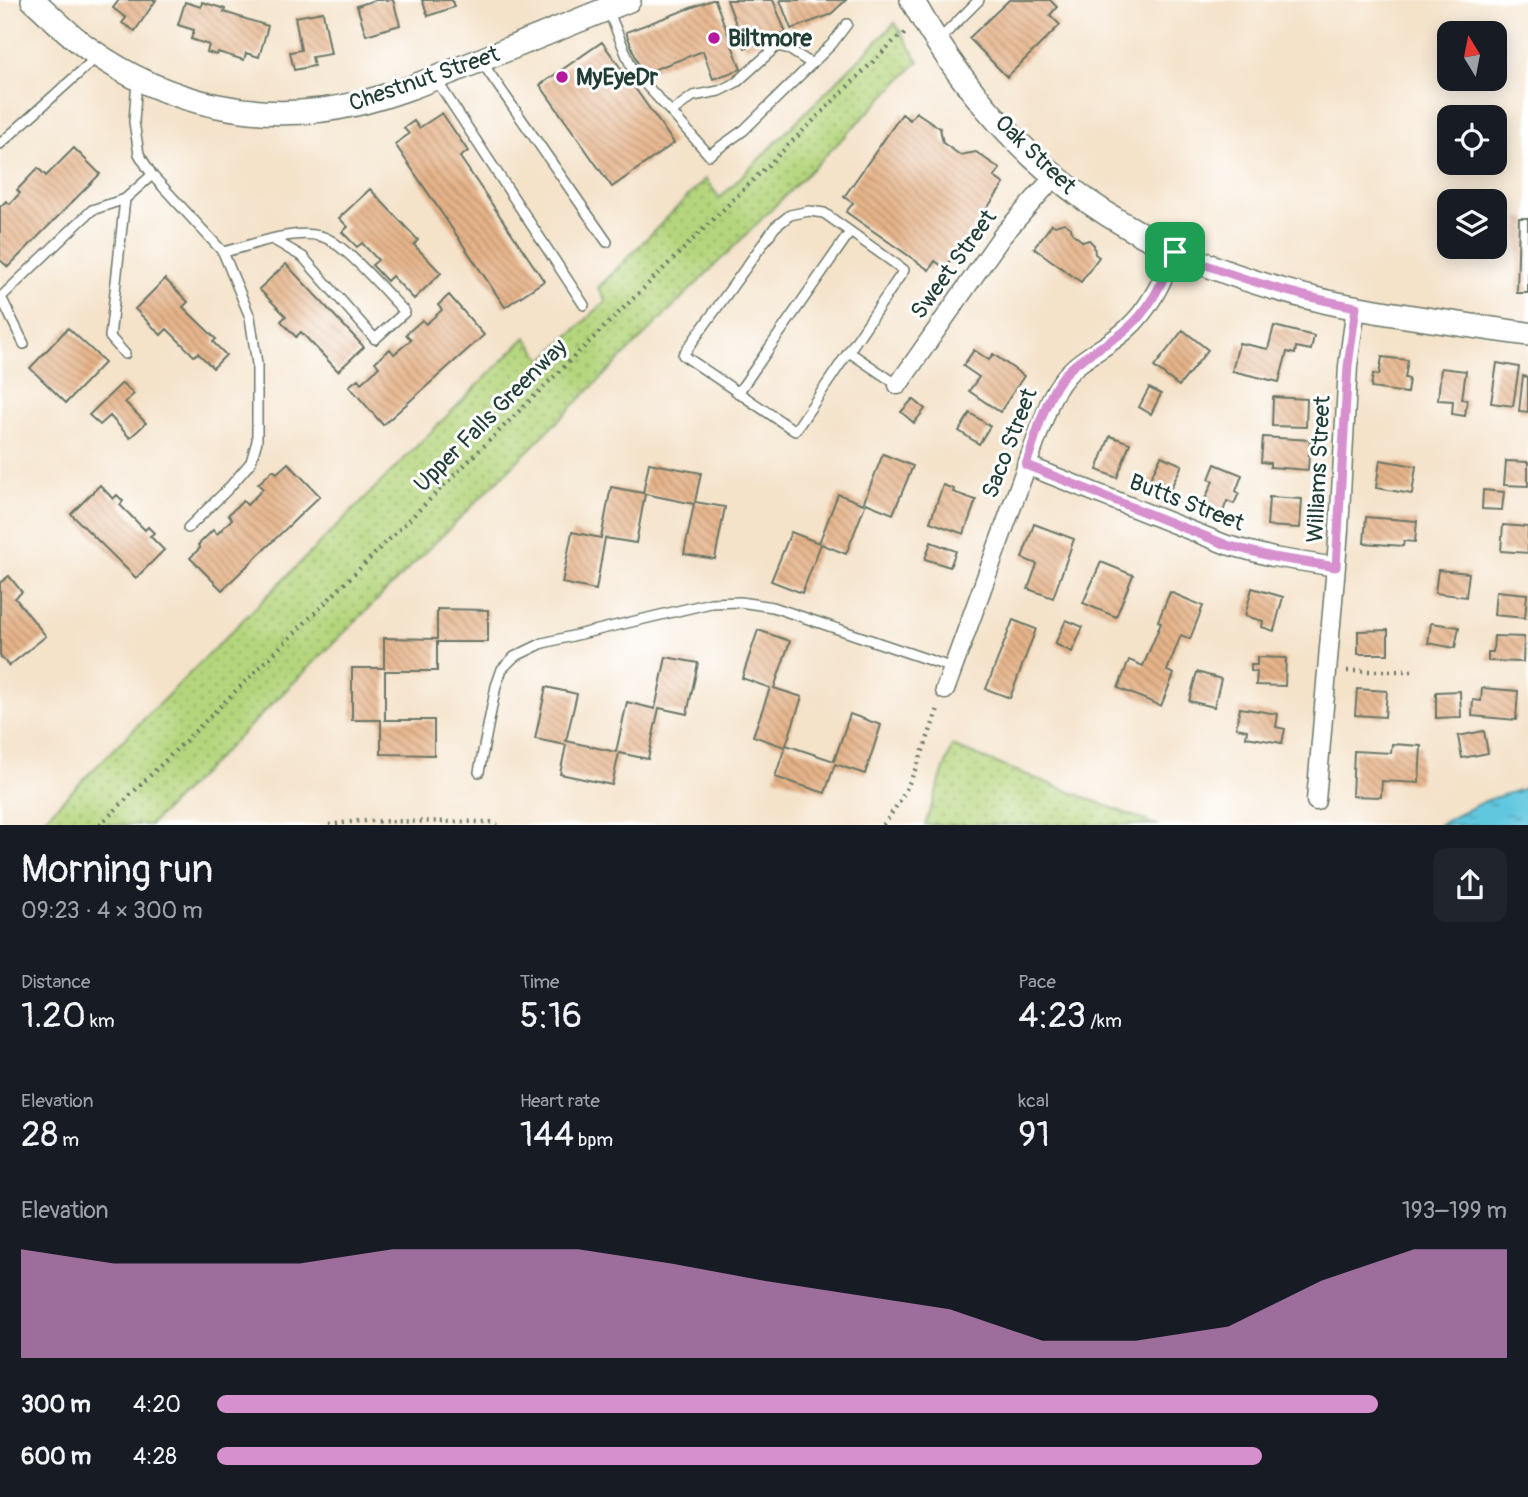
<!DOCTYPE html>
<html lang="en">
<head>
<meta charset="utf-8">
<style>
  body { margin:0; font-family:Pangolin,sans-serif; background:#20242c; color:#f1f3f6; height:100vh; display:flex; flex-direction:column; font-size:26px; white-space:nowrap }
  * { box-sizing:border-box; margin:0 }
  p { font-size:23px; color:#9ea1a6 }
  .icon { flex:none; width:38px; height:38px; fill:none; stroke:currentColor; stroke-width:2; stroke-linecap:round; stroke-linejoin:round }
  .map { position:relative; height:825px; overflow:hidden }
  .side { display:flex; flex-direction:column; background:#171b24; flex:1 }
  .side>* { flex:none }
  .needle { width:46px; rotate:350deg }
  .controls { position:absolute; left:1437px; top:21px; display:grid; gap:14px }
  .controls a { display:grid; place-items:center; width:70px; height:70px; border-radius:14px; background:#171b24; box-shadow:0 4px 18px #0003; font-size:35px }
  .pin { position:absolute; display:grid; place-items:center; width:60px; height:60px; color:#fff; margin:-30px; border-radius:14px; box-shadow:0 4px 10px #0006 }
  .round { display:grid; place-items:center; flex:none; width:74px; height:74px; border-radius:14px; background:#20242c }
  .summary { display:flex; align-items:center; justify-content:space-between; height:119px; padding:0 21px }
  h1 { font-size:38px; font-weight:600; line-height:52px }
  .metrics { display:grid; grid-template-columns:repeat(3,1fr); gap:10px; height:119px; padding:7px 21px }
  .metrics div { display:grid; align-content:center }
  .metrics b { font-size:35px; font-weight:600 }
  .metrics small { font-size:19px; font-weight:400 }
  .metrics p { font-size:19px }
  .chart { height:196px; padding:14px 21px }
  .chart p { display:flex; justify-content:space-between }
  .chart svg { width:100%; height:126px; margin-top:7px; fill:#d690ce; opacity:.7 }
  ul { padding:0 21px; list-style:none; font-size:23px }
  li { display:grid; grid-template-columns:112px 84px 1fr; align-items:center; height:52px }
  li i { height:18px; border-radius:9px; background:#d690ce }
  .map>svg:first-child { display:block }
</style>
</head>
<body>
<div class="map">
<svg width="1528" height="825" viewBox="0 0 1528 825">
  <defs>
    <pattern id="park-dots" width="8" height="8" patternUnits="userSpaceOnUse" patternTransform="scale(1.75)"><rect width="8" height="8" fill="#b5d57d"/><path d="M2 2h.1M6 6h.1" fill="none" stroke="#93ae67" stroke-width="1.8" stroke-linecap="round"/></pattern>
    <pattern id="water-ripples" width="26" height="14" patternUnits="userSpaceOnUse" patternTransform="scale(1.75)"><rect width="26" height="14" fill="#61c7df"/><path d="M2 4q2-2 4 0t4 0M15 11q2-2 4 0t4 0" fill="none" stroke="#4fa3b6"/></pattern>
    <pattern id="building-back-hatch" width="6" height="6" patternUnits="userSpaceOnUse" patternTransform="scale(1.75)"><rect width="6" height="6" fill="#e6b389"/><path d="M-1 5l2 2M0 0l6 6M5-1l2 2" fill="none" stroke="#ba9371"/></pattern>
  </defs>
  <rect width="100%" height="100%" fill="#fff"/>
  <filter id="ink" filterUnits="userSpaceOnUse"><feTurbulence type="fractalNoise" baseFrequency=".0143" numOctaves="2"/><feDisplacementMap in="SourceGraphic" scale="14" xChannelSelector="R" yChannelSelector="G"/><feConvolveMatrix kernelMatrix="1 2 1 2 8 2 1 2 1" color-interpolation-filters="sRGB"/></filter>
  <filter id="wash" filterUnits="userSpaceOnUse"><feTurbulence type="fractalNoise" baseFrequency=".00686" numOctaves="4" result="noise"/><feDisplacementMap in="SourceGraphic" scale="28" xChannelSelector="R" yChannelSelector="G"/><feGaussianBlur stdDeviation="1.57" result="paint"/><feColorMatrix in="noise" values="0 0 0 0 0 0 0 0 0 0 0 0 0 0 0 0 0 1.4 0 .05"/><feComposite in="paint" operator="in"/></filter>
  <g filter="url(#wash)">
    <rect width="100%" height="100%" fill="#f4e2c9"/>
    <path fill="url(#park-dots)" stroke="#6a8958" stroke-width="2" d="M895,23L919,61L803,178L150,825H38L526,337L543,360L606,301L598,288L705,179L720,198Z
      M952,746L1151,823L1159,825H925Z"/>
    <path fill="url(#water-ripples)" stroke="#40828a" stroke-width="2" d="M1528,787V825H1438L1487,800Z"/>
    <g id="blocks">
      <path fill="url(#building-back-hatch)" d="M119,0H156L135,31L122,23L126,18L113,8Z
        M375,0H393L400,25L366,35L357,6Z
        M422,0H452L454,7L428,16Z
        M712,0H715L741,69L713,79L703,51L642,74L626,32Z
        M727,0H773L786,33L745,48Z
        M780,0H846L830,15L791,29Z
        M1009,0H1050L1057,7L1050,15L1060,25L1007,77L969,38Z
        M185,2L201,7L202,2L225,9L224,12L268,26L259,57L246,53L244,60L218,52L217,55L207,52L209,45L191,39L194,30L178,25Z
        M323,12L331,54L312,57L314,66L294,70L290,52L301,50L295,17Z
        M602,42L674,143L612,187L540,85Z
        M916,112L940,128L943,143L960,155L976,152L1000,169L994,177L1004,184L945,268L935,261L929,270L846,212L853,203L844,197L902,114L910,120Z
        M442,113L468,151L460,157L544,281L505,307L395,144L409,134L404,128L414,121L419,128Z
        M74,148L100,174L8,267L0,260V207L6,201L10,204L20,193L17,190L38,168L46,176Z
        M370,189L418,240L414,245L441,273L414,299L392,276L387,281L372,265L378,260L362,243L357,247L342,232L348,227L339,218Z
        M1519,218H1528V293H1517Z
        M1064,223L1071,228L1072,233L1083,242L1089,240L1094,245L1095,254L1099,257L1081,282L1034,248L1052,224L1055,226Z
        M286,264L364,347L338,371L301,332L296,337L281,321L286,316L259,289Z
        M165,279L188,302L183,307L216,339L213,342L226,355L213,368L198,353L194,356L167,329L161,335L135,309Z
        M449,295L484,335L383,425L349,386L358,379L361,383L379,367L375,362L390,349L394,354L411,340L406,334L422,320L426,324L442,310L438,305Z
        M1274,326L1314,336L1311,350L1296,347L1295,354L1287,352L1279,382L1232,371L1239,343L1268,349Z
        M68,328L105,362L66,403L30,368Z
        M1183,330L1208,350L1179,386L1154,367Z
        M974,350L989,360L993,354L1024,376L1000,412L969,391L979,377L963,366Z
        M1382,357L1408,360L1405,378L1409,379L1407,393L1371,388L1373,374L1379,375Z
        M1497,363L1519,367L1513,406L1491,403Z
        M1441,368L1466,371L1462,399L1467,400L1465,416L1452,414L1453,401L1438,400Z
        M1523,376L1528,377V412L1519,411Z
        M122,383L134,394L125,402L146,423L130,438L110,416L100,425L89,415Z
        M1149,388L1161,394L1151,414L1139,407Z
        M1273,397L1307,399L1306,427L1272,426Z
        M913,399L925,409L914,423L901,412Z
        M970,413L990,426L979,444L959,431Z
        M1110,436L1130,443L1117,478L1097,470Z
        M1263,437L1310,440L1308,470L1270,467V463L1261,462Z
        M883,454L913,466L893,514L866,503L846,554L821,544L802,593L771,581L791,532L819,543L838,494L863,504Z
        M1161,456L1182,465L1169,492L1148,483Z
        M1380,460L1416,466L1412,494L1376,488Z
        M1506,461L1528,462V486L1504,485Z
        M288,463L320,496L222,590L190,558L200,548L198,545L213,530L217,534L232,519L228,515L243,501L247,505L263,489L258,484L273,470L277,473Z
        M649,463L701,473L695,502L725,507L715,559L684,554L694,504L645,494L636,543L605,538L596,590L562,583L572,532L601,538L611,487L643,493Z
        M1215,464L1242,475L1236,491L1239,493L1234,504L1227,501L1222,514L1202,506L1213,481L1209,479Z
        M100,485L113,499L117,495L123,501L120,505L145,530L148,527L154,533L150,536L164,550L136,578L71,514Z
        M943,485L954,489L953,492L976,500L964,534L930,522Z
        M1483,490L1504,492L1502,510L1482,509Z
        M1269,497L1302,499L1300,528L1267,526Z
        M1366,517L1417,521L1415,542L1404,541L1403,546L1364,543Z
        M1034,524L1074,539L1053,598L1028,589L1037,564L1022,558Z
        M1503,525L1528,527V553L1501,551Z
        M931,542L956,551L950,567L925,559Z
        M1101,562L1133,575L1116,617L1083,603Z
        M1438,570L1469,573L1466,597L1435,593Z
        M9,576L22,592L15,598L46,636L9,666L0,656V583Z
        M1252,588L1283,597L1274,631L1262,627L1263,621L1245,616Z
        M1496,591L1527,594L1525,618L1494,615Z
        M1170,592L1203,606L1190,639L1181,635L1167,671L1174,674L1161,706L1118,688L1129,660L1143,666L1161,623L1158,621Z
        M437,609L488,610V642H437V671H385V720H434V755L381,754V720H352V668H384V638L437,639Z
        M1013,620L1036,629L1010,698L986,689Z
        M1066,620L1083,627L1072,652L1055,644Z
        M1431,623L1459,627L1455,648L1428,643Z
        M758,630L790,641L774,688L802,697L786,745L834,761L850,714L881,725L865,774L835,764L825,793L775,777L785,747L753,736L770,688L742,678Z
        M1388,630V654H1358V631Z
        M1494,636L1524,637L1523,662L1488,661V652H1493Z
        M666,657L698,663L687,714L659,708L648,759L619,753L612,785L560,774L566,745L535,739L546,687L577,694L566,741L616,752L627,702L655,709Z
        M1257,657L1286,658L1285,686L1256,685L1257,672L1251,671V665H1257Z
        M1197,672L1221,679L1214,707L1189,701Z
        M1482,688L1518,691L1516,720L1472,716L1473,700L1481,701Z
        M1357,689L1387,691L1385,717L1355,715Z
        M1460,691L1461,717L1436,718V692Z
        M1240,708L1278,714L1276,727L1285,729L1282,743L1246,737L1247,730L1236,728Z
        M1484,731L1488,753L1462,758L1458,736Z
        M1392,744L1421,746L1419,783L1382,781L1381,797L1352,796L1354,751L1391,753Z"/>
    </g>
  </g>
  <g filter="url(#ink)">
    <use href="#blocks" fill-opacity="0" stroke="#6a7768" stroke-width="2"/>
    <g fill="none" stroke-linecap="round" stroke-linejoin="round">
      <g stroke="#6a7768" stroke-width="12">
        <path id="service" d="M608,10L633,71L671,112L693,96L719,91L737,82L777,46L787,48L812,64
          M938,41L979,0
          M481,61L607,242
          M435,78L584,305
          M137,79L134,122L139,154L152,175L223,252L250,317L257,364V441L251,462L228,489L188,528
          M671,112L709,155L744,130L832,44L847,24
          M0,144L98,56
          M125,199L110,337L125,354
          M809,211L824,213L904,270L795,431L683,355L775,227L790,215Z
          M223,252C252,246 289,229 320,236C342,240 387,294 405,312L375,339L303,257L274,240
          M24,344L1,297L92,210L125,199L152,175
          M849,352L898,385
          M738,393L850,232
          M479,772L496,686L502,669L514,657L543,643L711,603L740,602L773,607L953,668"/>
      </g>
      <g stroke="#6a7768" stroke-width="21">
        <path id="minor" d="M898,385L1002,236L1054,177
          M1026,465L1227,545L1273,557L1336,567
          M945,690L1051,399C1073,357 1094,358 1126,330C1150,309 1162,281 1175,252
          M1316,801L1339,530L1348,366L1356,307"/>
      </g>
      <g stroke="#6a7768" stroke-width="26">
        <path id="tertiary" d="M33,0C51,16 69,35 89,49C167,105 262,126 356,104C399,94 440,76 481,60C530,40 580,20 629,0
          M912,0C1008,172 1139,259 1328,302C1394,316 1462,324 1528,334"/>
      </g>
      <path stroke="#6a7768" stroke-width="4.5" stroke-dasharray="2 5" stroke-linecap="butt" d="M1347,671H1416
        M100,825L896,39L908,32
        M329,825L358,821L490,822L497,825
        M883,825C911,790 924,748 939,706"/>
      <use href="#service" stroke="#fff" stroke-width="9"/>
      <use href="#minor" stroke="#fff" stroke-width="18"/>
      <use href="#tertiary" stroke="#fff" stroke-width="23"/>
    </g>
  </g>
  <g fill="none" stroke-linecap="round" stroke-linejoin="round" filter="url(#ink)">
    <g stroke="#fff" stroke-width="14">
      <path id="route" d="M1175,252C1233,278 1294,295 1356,307L1348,366L1336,567L1273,557L1227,545L1026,465C1036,437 1043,404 1061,379C1076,359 1102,348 1122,333C1149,313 1162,283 1175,252Z"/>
    </g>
    <use href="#route" stroke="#d690ce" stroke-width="9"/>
  </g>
  <g fill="#b5179e" stroke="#fff" stroke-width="2.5">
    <circle cx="714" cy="38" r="7"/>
    <circle cx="562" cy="77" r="7"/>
  </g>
  <g text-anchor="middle" stroke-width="6" stroke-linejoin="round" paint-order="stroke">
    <g font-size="23" font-weight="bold" fill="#1f3d34" stroke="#fff" text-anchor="start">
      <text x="728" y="46">Biltmore</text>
      <text x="576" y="85">MyEyeDr</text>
    </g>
    <g font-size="23" fill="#1f3d34" stroke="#fff">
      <text transform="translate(424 78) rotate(-19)" y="8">Chestnut Street</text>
      <text transform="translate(1036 154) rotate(44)" y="8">Oak Street</text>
      <text transform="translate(953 264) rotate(-54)" y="8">Sweet Street</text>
      <text transform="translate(490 415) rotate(-45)" y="8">Upper Falls Greenway</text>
      <text transform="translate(1009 443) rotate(-69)" y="8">Saco Street</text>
      <text transform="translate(1318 469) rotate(-87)" y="8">Williams Street</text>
      <text transform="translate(1187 502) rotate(21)" y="8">Butts Street</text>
    </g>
  </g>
</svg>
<div class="controls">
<a><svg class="needle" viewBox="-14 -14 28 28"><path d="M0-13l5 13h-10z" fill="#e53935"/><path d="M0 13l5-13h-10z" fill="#9ea1a6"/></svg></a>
<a><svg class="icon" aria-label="locate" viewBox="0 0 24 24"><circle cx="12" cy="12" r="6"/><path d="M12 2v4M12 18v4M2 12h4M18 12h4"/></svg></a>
<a><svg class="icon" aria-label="layers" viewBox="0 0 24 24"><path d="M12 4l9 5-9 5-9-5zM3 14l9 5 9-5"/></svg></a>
</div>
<div class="pin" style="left:1175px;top:252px;background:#1e9e55"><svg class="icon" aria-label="arrive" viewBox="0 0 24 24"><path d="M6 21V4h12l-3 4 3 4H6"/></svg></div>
</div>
<section class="side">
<div class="summary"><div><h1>Morning run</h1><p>09:23 · 4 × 300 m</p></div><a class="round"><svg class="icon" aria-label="share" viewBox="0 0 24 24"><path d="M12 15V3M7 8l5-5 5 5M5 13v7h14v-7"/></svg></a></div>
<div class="metrics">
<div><p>Distance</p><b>1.20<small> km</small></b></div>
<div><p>Time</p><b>5:16</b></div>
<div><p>Pace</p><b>4:23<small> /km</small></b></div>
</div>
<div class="metrics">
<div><p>Elevation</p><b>28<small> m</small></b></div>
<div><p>Heart rate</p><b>144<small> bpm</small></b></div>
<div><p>kcal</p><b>91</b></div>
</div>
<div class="chart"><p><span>Elevation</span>193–199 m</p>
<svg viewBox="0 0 160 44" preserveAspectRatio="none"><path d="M0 44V6L10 11L20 11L30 11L40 6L50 6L60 6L70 11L80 17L90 22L100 27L110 38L120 38L130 33L140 17L150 6L160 6V44z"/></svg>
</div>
<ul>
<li><b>300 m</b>4:20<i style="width:90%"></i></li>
<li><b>600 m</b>4:28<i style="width:81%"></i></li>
</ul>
</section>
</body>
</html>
